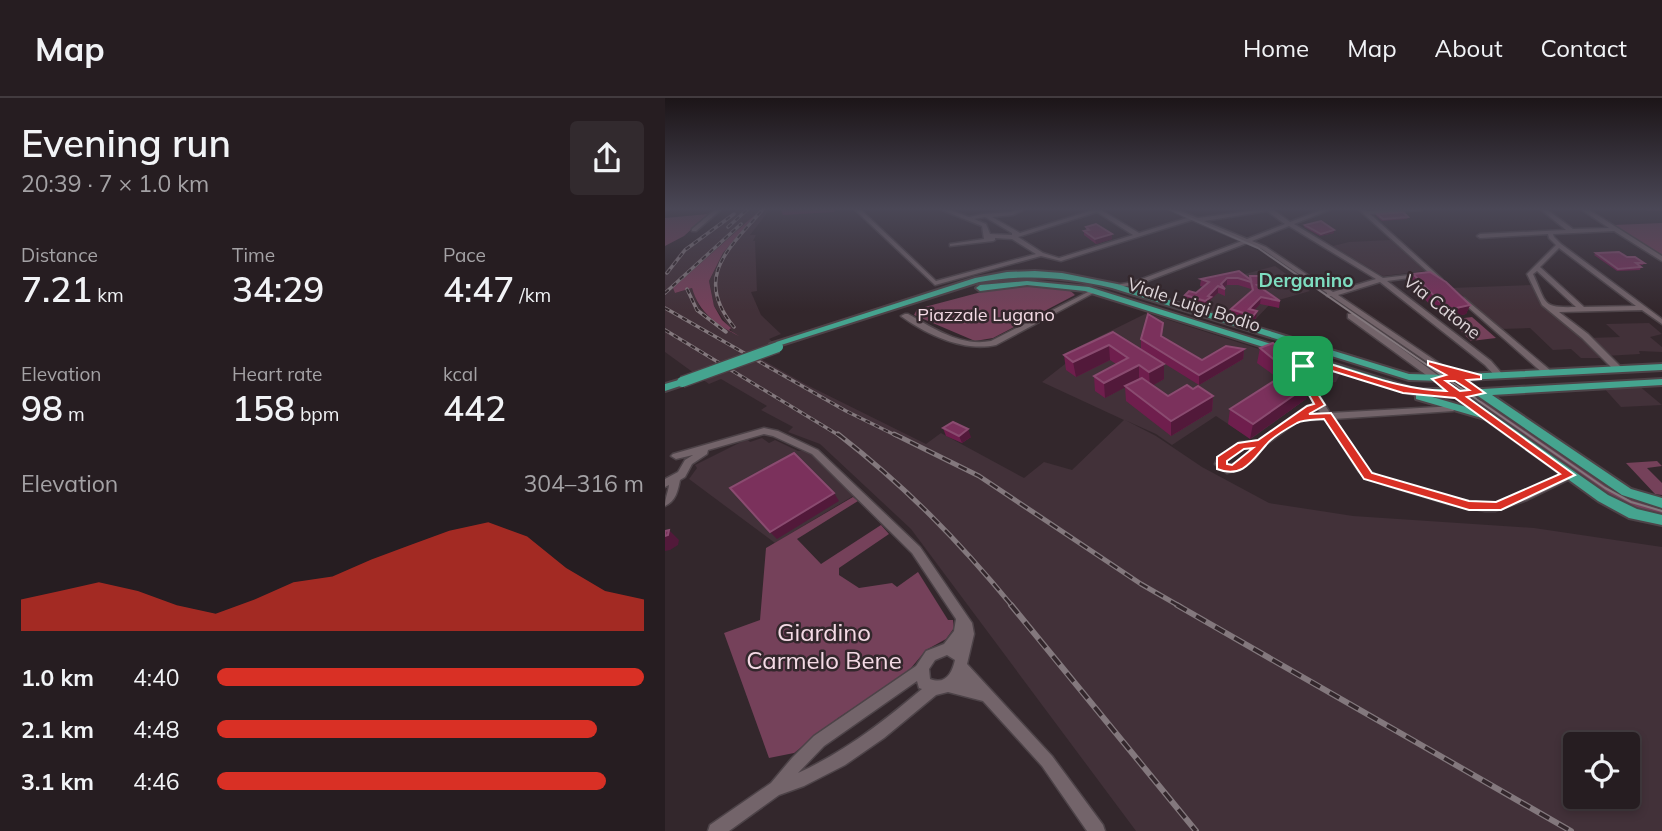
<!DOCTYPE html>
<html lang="en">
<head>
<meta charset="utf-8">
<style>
  body { margin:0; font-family:Mulish,sans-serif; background:#322a2e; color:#f1f3f6; height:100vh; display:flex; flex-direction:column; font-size:26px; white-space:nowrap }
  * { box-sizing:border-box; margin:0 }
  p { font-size:23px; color:#a4a2a5 }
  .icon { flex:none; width:38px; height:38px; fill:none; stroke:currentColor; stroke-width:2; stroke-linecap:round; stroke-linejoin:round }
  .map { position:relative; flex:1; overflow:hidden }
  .sheet { display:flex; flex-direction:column; background:#261d21; width:665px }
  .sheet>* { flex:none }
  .tools { position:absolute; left:898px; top:634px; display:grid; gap:14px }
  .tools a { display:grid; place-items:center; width:77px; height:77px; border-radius:7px; background:#261d21; box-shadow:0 4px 10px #0003,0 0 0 2px #423b3f; font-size:35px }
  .pin { position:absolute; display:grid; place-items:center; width:60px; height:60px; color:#fff; margin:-30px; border-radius:14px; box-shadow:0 4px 10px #0006 }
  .round { display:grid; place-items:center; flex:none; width:74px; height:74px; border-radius:7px; background:#322a2e }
  .head { display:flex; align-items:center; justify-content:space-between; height:119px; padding:0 21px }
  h1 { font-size:38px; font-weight:600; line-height:52px }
  .metrics { display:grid; grid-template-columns:repeat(3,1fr); gap:10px; height:119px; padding:7px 21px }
  .metrics div { display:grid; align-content:center }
  .metrics b { font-size:35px; font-weight:600 }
  .metrics small { font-size:19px; font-weight:400 }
  .metrics p { font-size:19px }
  .chart { height:196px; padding:14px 21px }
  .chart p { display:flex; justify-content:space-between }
  .chart svg { width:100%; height:126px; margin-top:7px; fill:#d93025; opacity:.7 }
  ul { padding:0 21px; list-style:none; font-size:23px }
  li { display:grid; grid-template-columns:112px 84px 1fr; align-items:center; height:52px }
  li i { height:18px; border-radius:9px; background:#d93025 }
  header { display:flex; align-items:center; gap:42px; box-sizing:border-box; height:98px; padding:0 35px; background:#261d21; border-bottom:2px solid #423b3f }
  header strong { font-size:33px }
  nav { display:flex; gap:38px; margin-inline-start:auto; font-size:24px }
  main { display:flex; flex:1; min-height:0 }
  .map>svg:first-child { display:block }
</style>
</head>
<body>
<header>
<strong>Map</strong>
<nav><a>Home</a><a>Map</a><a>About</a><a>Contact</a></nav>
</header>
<main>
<section class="sheet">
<div class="head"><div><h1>Evening run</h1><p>20:39 · 7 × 1.0 km</p></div><a class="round"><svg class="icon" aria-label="share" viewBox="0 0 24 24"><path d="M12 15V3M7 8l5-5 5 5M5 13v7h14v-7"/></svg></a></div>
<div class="metrics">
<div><p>Distance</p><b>7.21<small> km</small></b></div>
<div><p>Time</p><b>34:29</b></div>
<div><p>Pace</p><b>4:47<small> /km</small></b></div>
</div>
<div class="metrics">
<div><p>Elevation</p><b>98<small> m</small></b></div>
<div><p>Heart rate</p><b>158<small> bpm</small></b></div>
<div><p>kcal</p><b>442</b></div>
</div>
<div class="chart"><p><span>Elevation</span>304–316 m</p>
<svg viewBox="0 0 160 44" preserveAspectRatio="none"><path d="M0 44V33L10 30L20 27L30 30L40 35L50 38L60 33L70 27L80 25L90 19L100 14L110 9L120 6L130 11L140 22L150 30L160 33V44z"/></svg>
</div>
<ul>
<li><b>1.0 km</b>4:40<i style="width:100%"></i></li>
<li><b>2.1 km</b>4:48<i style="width:89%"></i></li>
<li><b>3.1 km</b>4:46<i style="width:91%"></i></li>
</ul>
</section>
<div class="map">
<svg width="997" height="733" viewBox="0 0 997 733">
  <rect width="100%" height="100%" fill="#33272c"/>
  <path fill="#423139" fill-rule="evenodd" d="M74,110H106L85,137H91L88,143H90L92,193L86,194L96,217L116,236L104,241L116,251L96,261L140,286L261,346L276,335L359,380L379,364L407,372L459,322L377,284L409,259L411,250L482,215L594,251L627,277L641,301L586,341L551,318L507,347L491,336L460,322L491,338L537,369L604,405L688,418L869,430L997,449V733H471L246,431L155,346L123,334L128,329L96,312L102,308L56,281L44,286L0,254V174L17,152ZM90,117L58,155L44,183L49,208L68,235L51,225L35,210L27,190L10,195ZM910,646H962V698H910Z
    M726,142L760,173L718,178L668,148L684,144Z
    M610,168L645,193L607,204L586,226L519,205L539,187Z
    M868,187L884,212L938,260H916L906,251L888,252L865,230L835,231L785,190Z
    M984,225L997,236L985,239L997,249V254L974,253L975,256L940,258L923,240L955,239L941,226Z
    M648,265L676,274L671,284L645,288L635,270Z
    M973,287L997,307L956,309L938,289Z
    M97,340L104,345L110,342L133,353L142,352L188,398L110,445L24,381L32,370L30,367L82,341L85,344Z"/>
  <path fill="#75415a" d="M94,113L58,155L44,183L49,208L57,222L66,230L64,232L74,238C52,227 34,215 27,190L10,195L8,190Z
    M43,116L19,138L0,148V120Z
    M997,125V157L948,127Z
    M358,188C373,188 401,185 410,197L328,240L310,243L249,217L252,211L320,193Z
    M807,219L831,240L806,243L784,222Z
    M821,302L963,399L997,408V419L950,403L809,303Z
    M992,363L997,368L982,370L997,385V397L990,396L961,365Z
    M188,399L193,403L132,441L156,466L216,427L224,436L174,470V477L194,490L227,485L232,489L253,474L283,522H288L289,530L281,541L261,552L241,576L173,620L129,655L104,660L59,535L95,522L101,450Z"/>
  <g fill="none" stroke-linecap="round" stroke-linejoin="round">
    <g stroke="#4d4348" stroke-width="3">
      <path id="minor" d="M0,110H11L0,112Z
        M52,110H58L31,133H27V131Z
        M188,110H194L271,183L371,156L347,141L330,140V142L328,143L285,148V146L319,141L317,128L272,110H280L304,119L318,116L346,114L355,110H362L348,117L327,119L355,135L428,112L426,110H441L436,112L474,135L522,120L501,110H508L533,120L606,110L625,124L661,110H669L629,126L718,180L761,175V177L759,178L722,183L826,263L839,278L838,280H832L820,267L715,184L673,197L796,280L795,282H789L666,198H662V195L597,151L582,145L472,187L450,189V187L469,184L577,143L527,122L396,163L376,158L270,187ZM602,113L620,126L582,141L539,123ZM432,114L468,137L394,160L378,155L353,139ZM320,119L347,135V137L325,136L321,126L309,121ZM624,128L711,181L668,194L601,149L587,143Z
        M692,110H698L702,113L760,110L757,112L705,116L777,181V183H773Z
        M874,110H880L908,131L944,130L914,110H921L997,158V163L995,162L949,133L888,136L889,139L896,146L997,221V226L977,212L894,214L923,236L956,269V273H950L917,240L877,207L862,176L891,147L884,140L883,136L815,140L812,138L815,136L901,132ZM894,150L971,208L919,209L875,169ZM872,173L911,209C876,210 882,206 868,176Z
        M427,192L432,193L331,247C299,254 262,237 236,218L240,216H243C268,230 296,249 326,243Z
        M795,200H799L886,273V277H880L795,202Z
        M683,216H689L774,278V282H768L683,220Z
        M625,256H631L635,266L648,262L652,264L637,270L665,315L791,308L792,310L788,313L668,321C676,333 692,362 701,370C718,385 809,408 831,405C855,401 879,384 901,374H907L909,377L907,380L862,402L830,413H820L783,406L717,386L694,374L660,321L633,323L599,348L590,361L575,371L562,375L550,366L553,359L575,344L593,343L642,308L650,306L630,274L624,258ZM653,310L656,316L642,317ZM580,349H589C583,358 574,365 564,367L560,365V363Z
        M99,330L113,333L153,352L255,449L307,525L309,536L302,566L387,658L438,727L440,733H422L377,668L318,603L283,594L271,597L219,640L180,667L139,688L114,697L64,733H43L45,727L106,685L127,660L149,638L251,568L261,553L279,546L289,533L291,521L247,455L147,356L108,338L99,336L43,352L42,356L27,366L20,379L15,382C13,392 11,403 0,408C0,400 3,395 4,387L0,389V381L13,374L20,362L28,357L11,361L6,358L8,356ZM282,557L290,562C287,575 281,587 265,581L264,571L270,562ZM252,583L254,590L257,591C218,624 179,654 133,675L159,648Z"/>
    </g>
    <g stroke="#4d4348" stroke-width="4">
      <path id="major" d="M370,173L397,175L452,186L744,276L780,277L997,266V272L780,283L744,282L447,190C400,179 362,176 314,184L113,248H107L105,246L310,180L342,174Z
        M362,183L424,189L750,291H818L997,281V287L827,297L966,391L997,400V410L957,397L813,298L803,299L943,397L972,411L997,417V427L964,420L933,403L820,321L751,301V297L420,193L362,187L315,193L311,190L315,187ZM764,298L790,299L805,310Z
        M17,281L22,284L21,286L0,293V286Z"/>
    </g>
    <use href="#minor" fill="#73646a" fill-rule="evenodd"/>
    <use href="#major" fill="#45a48f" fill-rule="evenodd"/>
    <path stroke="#83787d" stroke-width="2" d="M502,110L593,150L940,390L966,404L997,413"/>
    <g stroke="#83787d" stroke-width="3.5">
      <path id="rail-far2" d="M63,129L84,110
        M2,175L20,152L69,116
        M22,191L32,212L61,234
        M0,195L76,126
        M0,210L181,313L232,338
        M69,229C27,178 65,150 99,110
        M0,232L175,338"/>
    </g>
    <g stroke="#83787d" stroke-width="5">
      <path id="rail-far1" d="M173,336C241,389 293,442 348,509
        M229,336L314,378L476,486L516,509"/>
    </g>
    <g stroke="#83787d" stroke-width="6">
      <path id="rail" d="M346,507L531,733
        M512,507L906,733"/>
    </g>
    <use href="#rail-far2" stroke="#33272c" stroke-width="2" stroke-dasharray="5" stroke-linecap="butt"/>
    <use href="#rail-far1" stroke="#33272c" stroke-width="2.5" stroke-dasharray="9" stroke-linecap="butt"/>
    <use href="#rail" stroke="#33272c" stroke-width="3.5" stroke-dasharray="11" stroke-linecap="butt"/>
    <g stroke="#4d4348" stroke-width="13" stroke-linecap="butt">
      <path id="major-bridge" d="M17,284L113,249"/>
    </g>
    <use href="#major-bridge" stroke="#45a48f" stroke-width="10"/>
  </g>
  <path fill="#6f1e4d" d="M115,110H172L169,114L118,117Z
    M975,110H997V113H982Z
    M712,116L743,119L742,121L717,123L711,118Z
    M640,127L669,135L655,138L639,129Z
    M421,129L447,136V141L431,146L419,137V133L421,132Z
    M931,155L962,159L979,165L978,167H973L976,169L975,172L952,173L929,157Z
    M574,173L585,181V178L600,191L599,192L615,203L614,210L595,206L589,212L591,220L587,225L566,218V211L586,194V191L573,187H562L559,189L560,191V198L553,195L546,201V206L540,210L520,204V197L531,195L538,189L535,188L536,181Z
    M748,176L805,207L801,216L783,220L775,217L744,185Z
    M498,225L497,238L537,262L579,251L578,261L534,287L476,251V241Z
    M448,234L499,266V281L488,287L503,298L528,291L548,298L547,313L506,338L461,303L460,289L440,300L430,293L429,278L451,266L445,262L411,279L401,272L399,257Z
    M595,250L645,286L641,301L585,341L563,326L565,311L612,282L610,278L592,265Z
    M278,330L306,339L297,345L281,338Z"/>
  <path fill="#52193a" d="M669,132V135L655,138L656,136Z
    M447,136V141L431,146L430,141Z
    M562,180V187L558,190L556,186Z
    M601,185L600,191L591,194L592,187Z
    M553,188V195L546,201V206L540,210V203L543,198Z
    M596,199L595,206L585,217L584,211Z
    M805,207L801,216L783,220L787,211Z
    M592,213L591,220L587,225L588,218Z
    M444,247L445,262L411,279L408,264Z
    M579,251L578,261L534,287V277Z
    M499,266V281L485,289L484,274Z
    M474,267V282L440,300L439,285Z
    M645,286L641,301L585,341L588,326Z
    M548,298L547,313L506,338V323Z
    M303,331L306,339L297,345L294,338Z
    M169,395L174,403L112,441L105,434Z
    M4,432L14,442L13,447L5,452L0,453V438Z"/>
  <path fill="#7b315c" stroke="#8a4b70" stroke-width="2" d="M738,114L743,119L718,121L712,116Z
    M656,123L669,132L656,136L640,127Z
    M431,126L447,136L430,141L419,133L424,132L421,129Z
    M954,154L962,159H970L979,165H971L976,169L953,171L931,155Z
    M574,173L586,182L585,178H593L601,185L592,187L615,203L596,199L584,211L592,213L588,218L566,211L588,192L586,184L573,180H562L556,186L560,191L553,188L543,198L546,199L540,203L520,197L524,193L531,195L544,184L536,181Z
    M765,174L781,184L805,207L787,211L779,208L748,176Z
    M483,216L498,225L496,238L537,262L561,248L579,251L534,277L476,241Z
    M448,234L499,266L484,274L474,267L439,285L429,278L463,260L444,247L408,264L399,257Z
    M608,245L630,262L645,286L588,326L565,311L620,276L612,264L595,250Z
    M477,280L503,298L522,287L528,291L533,288L548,298L506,323L460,288Z
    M288,324L303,331L294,338L278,330Z
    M129,355L169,395L105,434L65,390Z
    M4,432L3,437L0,438V433Z"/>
  <linearGradient id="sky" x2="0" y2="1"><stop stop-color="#1c1518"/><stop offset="0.52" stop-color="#4a4756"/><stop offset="1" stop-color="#4a4756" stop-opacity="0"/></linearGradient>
  <rect width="997" height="213" fill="url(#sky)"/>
  <path fill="#d93025" stroke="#fff" stroke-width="2" fill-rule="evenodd" d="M648,261C692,273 735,292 781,293L767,281L781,277L763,267V263L816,277V281L802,282L820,295L802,299L910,377L836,412H804L699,381L659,321C651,322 640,321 632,325C623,330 607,339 601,347C587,363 577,381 552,371V359L573,345L593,342L642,308L649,306L629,270ZM648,267L738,295L790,300L895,376L831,404L804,403L707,375L666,315L644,316L660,307L639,274L638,271ZM781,283H790L804,292L795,293ZM588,350L567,367L562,366V363L579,351Z"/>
  <g text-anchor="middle" stroke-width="5" stroke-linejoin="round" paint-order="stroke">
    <g font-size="18" fill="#ddd4d8" stroke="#33272c">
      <text transform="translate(529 207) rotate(18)" y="6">Viale Luigi Bodio</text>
      <text transform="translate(777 209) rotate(38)" y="6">Via Catone</text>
    </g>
    <g font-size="18" fill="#f4dae5" stroke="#33272c">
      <text x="321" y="223">Piazzale Lugano</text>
    </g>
    <g font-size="19" font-weight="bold" fill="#7eddc0" stroke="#33272c">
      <text x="641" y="189">Derganino</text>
    </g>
    <g font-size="24" fill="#f4dae5" stroke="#33272c">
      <text x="159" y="543">Giardino<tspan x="159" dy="28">Carmelo Bene</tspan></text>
    </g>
  </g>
</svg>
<div class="tools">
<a><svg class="icon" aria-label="locate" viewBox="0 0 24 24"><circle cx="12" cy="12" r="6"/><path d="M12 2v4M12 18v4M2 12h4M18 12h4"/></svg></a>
</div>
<div class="pin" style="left:638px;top:268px;background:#1e9e55"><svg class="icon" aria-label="arrive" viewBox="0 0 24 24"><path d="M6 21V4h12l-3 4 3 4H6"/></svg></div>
</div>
</main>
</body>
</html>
